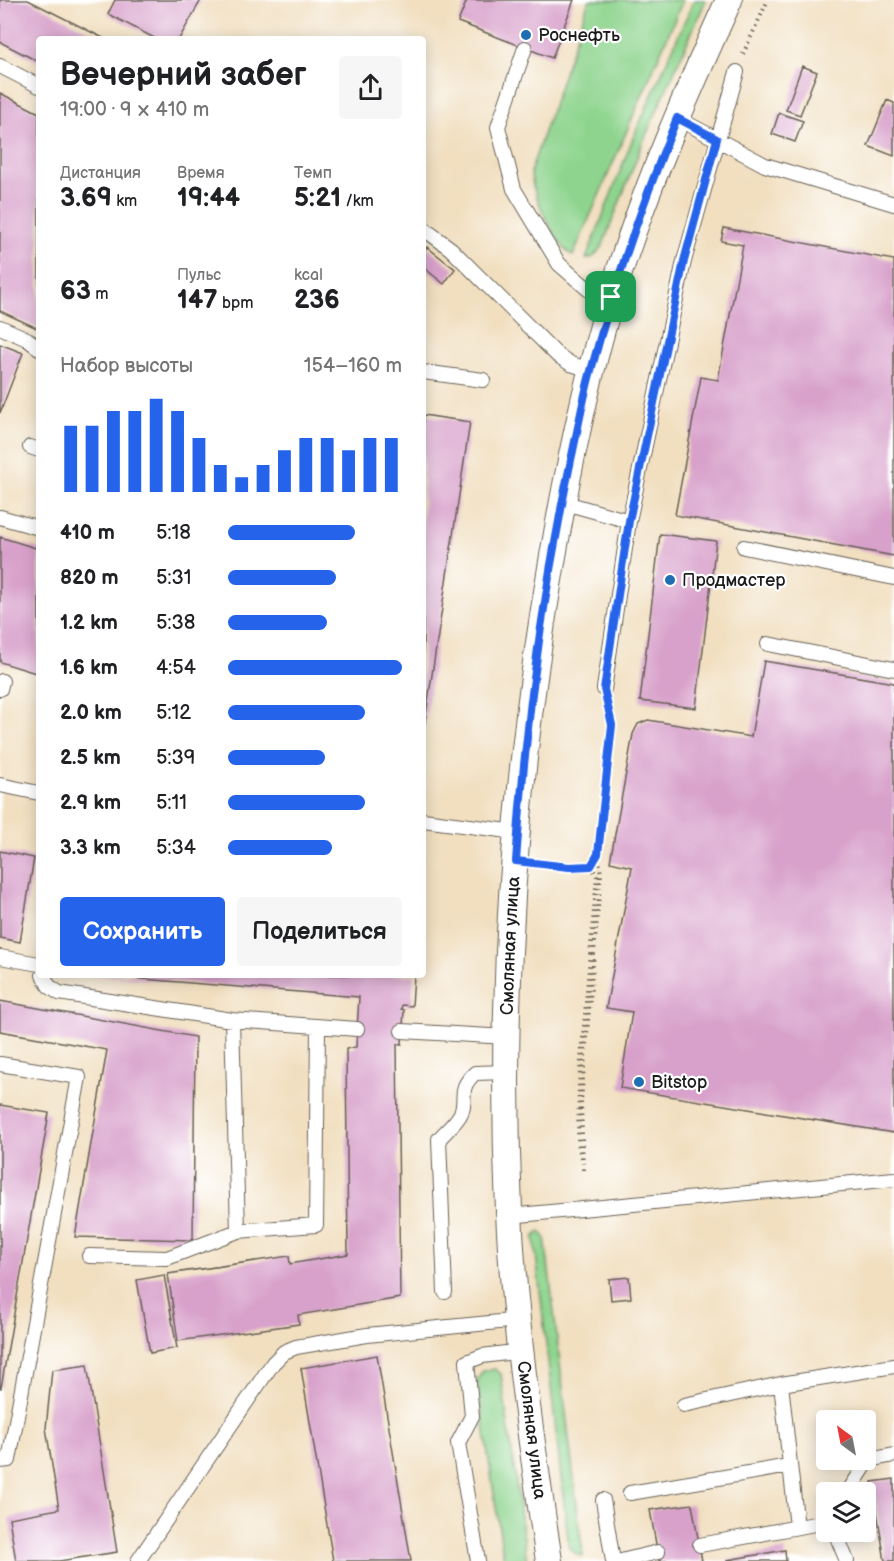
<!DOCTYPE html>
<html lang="ru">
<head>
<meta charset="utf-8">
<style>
  body { margin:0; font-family:"Balsamiq Sans",sans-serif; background:#f6f6f6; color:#202124; height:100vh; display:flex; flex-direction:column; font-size:22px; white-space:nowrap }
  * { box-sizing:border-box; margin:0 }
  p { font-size:20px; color:#757577 }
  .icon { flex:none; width:33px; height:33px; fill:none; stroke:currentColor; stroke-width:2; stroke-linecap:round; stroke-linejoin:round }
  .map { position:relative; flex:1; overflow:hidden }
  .details { position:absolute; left:36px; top:36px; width:390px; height:942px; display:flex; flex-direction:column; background:#fff; border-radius:6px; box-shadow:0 3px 15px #0003 }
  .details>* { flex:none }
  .needle { width:39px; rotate:328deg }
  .buttons { position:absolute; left:816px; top:1410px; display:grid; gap:12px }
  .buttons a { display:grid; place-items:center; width:60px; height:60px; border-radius:6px; background:#fff; box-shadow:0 3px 15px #0003; font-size:30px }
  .pin { position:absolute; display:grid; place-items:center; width:51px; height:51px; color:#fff; margin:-26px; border-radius:12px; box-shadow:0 3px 9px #0006 }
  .round { display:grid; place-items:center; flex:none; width:63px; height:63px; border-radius:6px; background:#f6f6f6 }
  .headline { display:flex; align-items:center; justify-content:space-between; height:102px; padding:0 24px }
  h1 { font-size:33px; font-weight:800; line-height:45px }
  .figures { display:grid; grid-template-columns:repeat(3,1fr); gap:9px; height:102px; padding:6px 24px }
  .figures div { display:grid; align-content:center }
  .figures b { font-size:26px; font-weight:800 }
  .figures small { font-size:16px; font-weight:400 }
  .figures p { font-size:16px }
  .chart { height:168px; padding:12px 24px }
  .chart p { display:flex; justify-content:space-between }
  .chart svg { width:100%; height:108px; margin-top:6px; stroke:#2563eb; stroke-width:6 }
  .cta { display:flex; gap:12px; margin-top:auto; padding:12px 24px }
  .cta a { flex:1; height:69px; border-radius:6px; background:#2563eb; color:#fff; font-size:24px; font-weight:800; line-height:69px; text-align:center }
  .cta a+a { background:#f6f6f6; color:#202124 }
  ul { padding:0 24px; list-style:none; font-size:20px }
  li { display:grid; grid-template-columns:96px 72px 1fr; align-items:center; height:45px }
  li i { height:15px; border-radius:8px; background:#2563eb }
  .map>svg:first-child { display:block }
</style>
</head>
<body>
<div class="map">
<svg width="894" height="1561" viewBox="0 0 894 1561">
  <rect width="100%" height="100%" fill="#fff"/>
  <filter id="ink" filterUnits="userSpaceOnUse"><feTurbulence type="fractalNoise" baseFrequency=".0167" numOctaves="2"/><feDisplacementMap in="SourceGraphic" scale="12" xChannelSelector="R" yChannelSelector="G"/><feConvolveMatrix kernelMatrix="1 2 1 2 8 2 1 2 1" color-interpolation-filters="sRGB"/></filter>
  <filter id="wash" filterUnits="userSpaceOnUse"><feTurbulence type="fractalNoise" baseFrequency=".008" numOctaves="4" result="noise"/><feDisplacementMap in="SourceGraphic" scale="24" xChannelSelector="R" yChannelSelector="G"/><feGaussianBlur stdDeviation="1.35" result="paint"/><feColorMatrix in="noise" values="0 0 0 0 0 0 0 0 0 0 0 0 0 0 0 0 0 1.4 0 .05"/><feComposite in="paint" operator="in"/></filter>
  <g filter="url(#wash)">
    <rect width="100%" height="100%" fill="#f1dfc0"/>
    <path fill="#8ed48e" stroke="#557855" stroke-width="1.5" d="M589,0H683L573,256C556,245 530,191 531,170Z
      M694,0H706L643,142L602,247L593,257L586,259L633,138Z
      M540,1232L545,1237L583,1556L578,1555L569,1548L534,1237Z
      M495,1369L501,1374L527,1561H504L477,1380L483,1371Z"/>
    <g id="blocks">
      <path fill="#d8a1cb" d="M0,0H28L105,39H39V62L0,42Z
        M115,0H201L179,39H156L108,14Z
        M467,0H574L552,58L458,22Z
        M802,66L817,72L800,115L786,110Z
        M0,93L39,113V329L0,311Z
        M887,100L894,103V156L868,146Z
        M779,113L803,121L795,142L772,134Z
        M724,228L894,260V556L675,515L701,377L718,380L743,245L721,241Z
        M427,247L455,269L444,284L423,267V252Z
        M0,344L23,353L0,413Z
        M423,415L470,422L424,728H423Z
        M660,534L716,541L696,708L640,701Z
        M0,537L39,549V674L0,662Z
        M764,661L894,683V1133L620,1088L632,1012L606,1008L632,867L610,862L633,734L638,724L648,720L751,737Z
        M0,851L34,858L20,942L0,938Z
        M94,975H414L412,1006L402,1005L401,1009L404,1010L402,1044H397L400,1298L298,1315L299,1324L178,1341L168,1274L289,1256L290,1264L348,1254L346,1049L356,1047L359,997Z
        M0,1001L195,1037L193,1240L75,1237L107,1050L0,1031Z
        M0,1105L49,1113L1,1388H0Z
        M164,1275L177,1348L150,1353L137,1280Z
        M629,1277L631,1298L611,1300L609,1279Z
        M377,1355L411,1561H333L301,1368Z
        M87,1365L117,1552L59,1561H16L9,1518L59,1509L46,1428L52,1370Z
        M894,1479V1561H885L872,1482Z
        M692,1504L702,1561H659L650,1510Z
        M785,1550L786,1561H727V1560Z"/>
    </g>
  </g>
  <g filter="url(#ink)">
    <use href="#blocks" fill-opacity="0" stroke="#676055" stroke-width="1.5"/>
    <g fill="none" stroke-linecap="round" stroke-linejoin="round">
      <g stroke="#676055" stroke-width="16">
        <path id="service" d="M525,48L498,127L514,189L559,264L589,290L611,297
          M0,66L39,86
          M677,118L765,165L894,204
          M423,228L451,249L557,355L571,364L591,370
          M0,327L27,339L39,348
          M423,372L483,380
          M30,447L39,450
          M562,502L629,521L604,689
          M0,517L39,528
          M629,521L684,261L737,72
          M744,547L894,578
          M768,644L894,669
          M0,689L2,681
          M0,785L39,793
          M423,820L517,832
          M0,957L39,964
          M43,975L49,986L59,993L232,1020L357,1029
          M232,1020L238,1231
          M402,1031L507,1037
          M0,1064L79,1077L9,1460L0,1461
          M509,1216L894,1179
          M89,1256L167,1258L238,1231L316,1225L318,1027
          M445,1292L439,1139C445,1132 457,1122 461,1113C468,1096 456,1091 475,1073L506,1072
          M781,1384L797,1527
          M684,1405L781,1384L894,1366
          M848,1492L869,1460L894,1455
          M630,1493L789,1466
          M603,1500L613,1561
          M835,1532L847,1561
          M700,1545L826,1522
          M138,1561L273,1363L284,1352L296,1347L367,1335L519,1320
          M478,1561L458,1443L472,1416L467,1362L482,1356L522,1351
          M621,1561L658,1552"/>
      </g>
      <g stroke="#676055" stroke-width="28">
        <g id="minor">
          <path id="s1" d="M549,1561C532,1445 514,1328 509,1211C499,992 515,771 553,556C568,469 586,382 611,298C642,196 685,97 729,0"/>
        </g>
      </g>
      <path stroke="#676055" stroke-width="4" stroke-dasharray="1.5 4.5" stroke-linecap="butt" d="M743,54L768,0
        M541,864L591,866L598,854L612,725L608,708
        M581,1158L578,1142L579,1083L597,876L591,866
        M583,1170L581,1101L601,874L598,854"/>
      <use href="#service" stroke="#fff" stroke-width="14"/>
      <use href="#minor" stroke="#fff" stroke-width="26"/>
    </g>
  </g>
  <g fill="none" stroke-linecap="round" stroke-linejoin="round" filter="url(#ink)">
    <g stroke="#fff" stroke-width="12">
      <path id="route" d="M677,118L717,139L684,261L629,521L604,689L612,725L598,854L591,866L569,867L516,861C525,726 543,592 571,460C578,429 583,398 592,367C615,282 644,199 677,118Z"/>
    </g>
    <use href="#route" stroke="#2563eb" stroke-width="8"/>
  </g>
  <g fill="#1f6fb2" stroke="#fff" stroke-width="2">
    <circle cx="526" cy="35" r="6"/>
    <circle cx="670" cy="580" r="6"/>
    <circle cx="639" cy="1082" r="6"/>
  </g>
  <g text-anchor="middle" stroke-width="4.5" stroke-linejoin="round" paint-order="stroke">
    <g font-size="18" fill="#1c1c1c" stroke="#fff" text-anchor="start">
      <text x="538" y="41">Роснефть</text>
      <text x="682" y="586">Продмастер</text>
      <text x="651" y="1088">Bitstop</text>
    </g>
    <g font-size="18" fill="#1c1c1c" stroke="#fff">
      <text dy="6" stroke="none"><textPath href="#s1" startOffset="618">Смоляная улица</textPath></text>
      <text transform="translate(532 1430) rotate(83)" y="6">Смоляная улица</text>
    </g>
  </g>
</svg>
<div class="buttons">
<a><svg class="needle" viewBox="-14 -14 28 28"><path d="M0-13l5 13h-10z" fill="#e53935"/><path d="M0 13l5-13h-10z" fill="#757577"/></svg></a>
<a><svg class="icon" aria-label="layers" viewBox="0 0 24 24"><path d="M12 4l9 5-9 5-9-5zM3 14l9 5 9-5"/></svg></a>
</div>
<div class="pin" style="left:611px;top:297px;background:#1e9e55"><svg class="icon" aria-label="arrive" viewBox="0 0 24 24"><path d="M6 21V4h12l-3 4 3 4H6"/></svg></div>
<section class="details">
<div class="headline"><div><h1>Вечерний забег</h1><p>19:00 · 9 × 410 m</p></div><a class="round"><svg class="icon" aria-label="share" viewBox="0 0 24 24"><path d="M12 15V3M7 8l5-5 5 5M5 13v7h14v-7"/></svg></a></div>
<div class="figures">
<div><p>Дистанция</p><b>3.69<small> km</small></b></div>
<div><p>Время</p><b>19:44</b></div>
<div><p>Темп</p><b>5:21<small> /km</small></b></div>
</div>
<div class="figures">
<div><b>63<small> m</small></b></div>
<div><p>Пульс</p><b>147<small> bpm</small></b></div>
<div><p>kcal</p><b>236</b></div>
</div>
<div class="chart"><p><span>Набор высоты</span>154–160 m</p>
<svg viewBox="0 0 160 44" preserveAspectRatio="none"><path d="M5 44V17M15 44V17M25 44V11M35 44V11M45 44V6M55 44V11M65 44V22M75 44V33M85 44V38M95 44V33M105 44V27M115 44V22M125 44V22M135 44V27M145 44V22M155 44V22"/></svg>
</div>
<ul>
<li><b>410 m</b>5:18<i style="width:73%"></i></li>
<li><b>820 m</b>5:31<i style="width:62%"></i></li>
<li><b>1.2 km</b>5:38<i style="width:57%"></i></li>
<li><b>1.6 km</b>4:54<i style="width:100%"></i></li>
<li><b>2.0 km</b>5:12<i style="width:79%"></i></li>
<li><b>2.5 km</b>5:39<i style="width:56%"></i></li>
<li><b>2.9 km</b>5:11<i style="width:79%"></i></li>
<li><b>3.3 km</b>5:34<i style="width:60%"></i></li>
</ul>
<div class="cta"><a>Сохранить</a><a>Поделиться</a></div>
</section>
</div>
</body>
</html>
